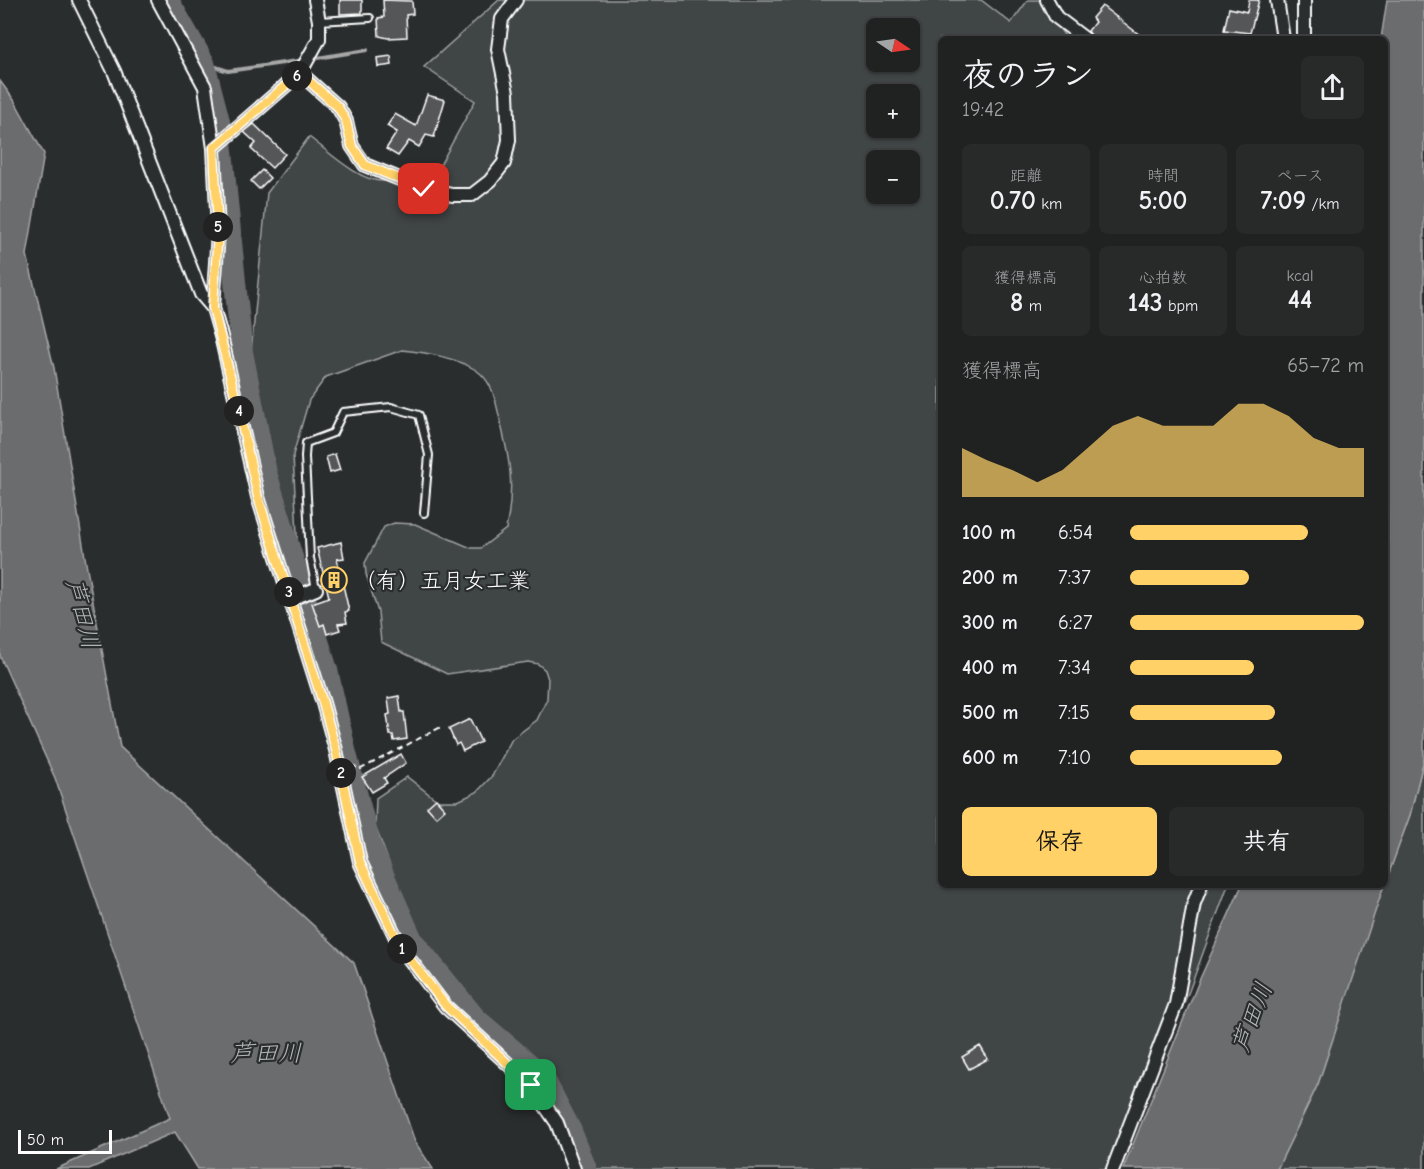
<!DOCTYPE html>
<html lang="ja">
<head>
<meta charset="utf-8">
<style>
  body { margin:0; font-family:"Comic Neue","Klee One",sans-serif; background:#282a2a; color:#f1f3f6; height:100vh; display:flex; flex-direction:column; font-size:22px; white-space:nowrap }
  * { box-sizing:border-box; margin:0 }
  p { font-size:20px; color:#a2a4a5 }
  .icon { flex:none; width:33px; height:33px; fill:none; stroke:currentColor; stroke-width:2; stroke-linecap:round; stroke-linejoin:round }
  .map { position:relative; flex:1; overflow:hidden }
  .details { position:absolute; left:938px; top:36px; width:450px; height:852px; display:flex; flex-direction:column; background:#202222; border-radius:9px; box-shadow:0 2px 4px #0004,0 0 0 2px #3d3f40 }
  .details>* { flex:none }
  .needle { width:39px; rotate:103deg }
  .tools { position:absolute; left:866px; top:18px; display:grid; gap:12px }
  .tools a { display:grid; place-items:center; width:54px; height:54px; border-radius:9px; background:#202222; box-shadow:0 2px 4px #0004,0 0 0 2px #3d3f40; font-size:30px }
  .scale { position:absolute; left:18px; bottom:15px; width:94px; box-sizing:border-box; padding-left:6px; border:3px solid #fff; border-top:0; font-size:16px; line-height:21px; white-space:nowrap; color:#fff; -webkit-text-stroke:4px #2a2d2e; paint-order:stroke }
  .pin { position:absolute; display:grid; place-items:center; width:51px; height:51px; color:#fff; margin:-26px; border-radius:12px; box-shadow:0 3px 9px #0006 }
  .km { position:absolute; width:30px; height:30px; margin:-15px; border-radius:50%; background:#222; color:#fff; font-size:16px; line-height:30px; text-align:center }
  .round { display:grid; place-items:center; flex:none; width:63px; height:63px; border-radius:9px; background:#282a2a }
  .headline { display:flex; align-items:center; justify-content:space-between; height:102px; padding:0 24px }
  h1 { font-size:33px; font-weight:700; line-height:45px }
  .metrics { display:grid; grid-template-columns:repeat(3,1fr); gap:9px; height:102px; padding:6px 24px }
  .metrics div { display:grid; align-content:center; border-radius:9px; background:#282a2a; text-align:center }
  .metrics b { font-size:26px; font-weight:700 }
  .metrics small { font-size:16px; font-weight:400 }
  .metrics p { font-size:16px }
  .chart { height:168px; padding:12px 24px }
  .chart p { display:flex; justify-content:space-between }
  .chart svg { width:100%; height:108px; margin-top:6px; fill:#ffd166; opacity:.7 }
  .cta { display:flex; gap:12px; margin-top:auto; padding:12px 24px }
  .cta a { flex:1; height:69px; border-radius:9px; background:#ffd166; color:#111; font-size:24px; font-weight:700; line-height:69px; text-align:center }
  .cta a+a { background:#282a2a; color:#f1f3f6 }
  ul { padding:0 24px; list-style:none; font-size:20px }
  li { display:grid; grid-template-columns:96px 72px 1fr; align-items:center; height:45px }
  li i { height:15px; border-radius:8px; background:#ffd166 }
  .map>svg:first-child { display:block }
</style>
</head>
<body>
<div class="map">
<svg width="1424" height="1169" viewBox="0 0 1424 1169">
  <rect width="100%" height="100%" fill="#2a2d2e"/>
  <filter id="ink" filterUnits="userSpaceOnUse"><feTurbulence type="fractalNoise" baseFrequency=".0167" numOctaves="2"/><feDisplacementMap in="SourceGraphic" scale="12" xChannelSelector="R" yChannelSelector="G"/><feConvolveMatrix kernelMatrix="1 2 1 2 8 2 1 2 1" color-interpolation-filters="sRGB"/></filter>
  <g filter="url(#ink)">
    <path fill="#414445" stroke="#a0a2a2" stroke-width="1.5" fill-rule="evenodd" d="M499,0H981L1011,23L1028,0H1039L1067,39H940V885H1228L1189,991L1114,1169H590L550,1079L457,991L422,949L375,826L376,798L407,777L438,801H458L477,792L492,776L512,739L537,720L547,699L548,679L545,670L538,664L528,662L447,674L381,642L378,612L366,574L365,563L384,527L394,523L415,524L471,548H481L506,529C515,486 510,461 500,420C496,404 494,386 481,374C464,359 425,352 402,350L326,377L309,400L293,455L298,554L280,557L251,352L267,193L309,137C328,151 360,183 385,181C402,180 424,170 440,165L475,101L424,67ZM876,28H909V62H876ZM876,94H909V128H876ZM876,160H909V194H876Z
      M1424,759V1169H1277L1318,1084L1373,915L1410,815Z"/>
    <path fill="#6a6c6d" stroke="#a6a7a7" stroke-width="1.5" d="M1387,0H1424V759L1410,815L1385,884L1384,572L1388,565L1387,455L1384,443V39H1381Z
      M0,81L14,100L44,154L27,255L54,368L87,569L120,747L354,963L415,1142L433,1169H198L175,1132L89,1169H56L170,1118L55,778L0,656Z
      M1242,885H1384L1318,1084L1277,1169H1123L1199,981Z"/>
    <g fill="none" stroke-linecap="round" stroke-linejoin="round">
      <path stroke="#a6a7a7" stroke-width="4" d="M311,59L367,50
        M204,63L228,71L304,60"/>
      <path stroke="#6a6c6d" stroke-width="22" d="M168,0L204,63L219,121L242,352L266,473L327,670L345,750L370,845L412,940L476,1019L542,1075L571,1131L586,1169"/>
    </g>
    <path fill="#555758" stroke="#fff" stroke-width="1.5" d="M340,0H362V13L340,14Z
      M383,0L412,1L413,14L406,15L407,37L388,38L379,36L378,18L384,17Z
      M1249,0H1259L1250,33L1224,30L1229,8L1247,12Z
      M1102,6L1145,39H1093L1088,31L1095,22L1092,18Z
      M391,56L392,65L378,67L377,58Z
      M427,95L445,100L434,137L426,135L419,147L409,141L398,156L386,149L397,132L387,126L395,114L416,126Z
      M254,124L285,154L272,168L251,149L256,143L244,132Z
      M262,170L270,178L259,189L251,181Z
      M335,454L340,470L330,473L326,457Z
      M341,542L344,558L337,559L349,611L345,612L347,623L338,624L340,630L327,634L324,624L320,626L312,603L329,597L317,548Z
      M399,696L401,712H404L407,739L394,741L393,735H390L387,715L390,714L388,698Z
      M470,719L481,742L463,751L459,743L456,745L449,729Z
      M401,754L406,763L384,778L387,783L372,792L362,777Z
      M436,799L445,809L436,817L427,807Z
      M980,1046L988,1059L969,1069L962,1057Z"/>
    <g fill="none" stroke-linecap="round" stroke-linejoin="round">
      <g stroke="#fff" stroke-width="10">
        <path id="service" d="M319,21L370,18
          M316,589L310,558L305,457L306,443L333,433L343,412L391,407L419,415L429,455L424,513"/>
      </g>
      <g stroke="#fff" stroke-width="16">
        <path id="minor" d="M79,0L114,71L201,294L213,308L221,336L258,497L323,703L336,750L360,862L401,948L445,1006L531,1085L557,1123L574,1169
          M158,0L205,87L214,148L218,232L213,308
          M1047,0L1056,17L1085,39
          M1277,0L1283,39
          M1304,39V0
          M300,73L338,107L346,121L352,146L365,165L424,189L452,195H472L490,181L504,163L509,140L507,93L498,49L502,19L516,0
          M214,148L300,73L319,39V21L315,0
          M291,599L316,589
          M1113,1169L1176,1004L1194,903L1201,885"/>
      </g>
      <path stroke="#fff" stroke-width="2" stroke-dasharray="6 4.5" stroke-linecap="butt" d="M352,764L359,770L441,727"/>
      <use href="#service" stroke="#2a2d2e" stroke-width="6"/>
      <use href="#minor" stroke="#2a2d2e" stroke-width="12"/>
    </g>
  </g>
  <g fill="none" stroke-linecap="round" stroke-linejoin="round" filter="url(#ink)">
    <g stroke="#fff" stroke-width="12">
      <path id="route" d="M424,189L365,165L352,146L346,121L338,107L300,73L214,148L218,232L213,308L236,399L258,497L323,703L336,750L360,862L401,948L446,1006L531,1085"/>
    </g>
    <use href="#route" stroke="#ffd166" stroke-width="8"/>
  </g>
  <defs>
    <g id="building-ring" transform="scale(1.35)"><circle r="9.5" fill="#2a2d2e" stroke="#ffd166" stroke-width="1.5"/><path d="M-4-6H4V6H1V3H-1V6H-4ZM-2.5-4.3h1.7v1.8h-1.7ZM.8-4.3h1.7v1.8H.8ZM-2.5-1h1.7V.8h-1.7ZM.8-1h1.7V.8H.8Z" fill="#ffd166"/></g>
  </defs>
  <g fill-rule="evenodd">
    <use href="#building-ring" x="334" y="580"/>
  </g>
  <g text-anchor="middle" stroke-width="4.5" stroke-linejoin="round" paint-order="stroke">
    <g font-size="22" fill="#fff" stroke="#2a2d2e" text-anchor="start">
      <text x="354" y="588">（有）五月女工業</text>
    </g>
    <g font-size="24" font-style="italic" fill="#b4b6b6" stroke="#2a2d2e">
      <text transform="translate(83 614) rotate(76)" y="8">芦田川</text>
      <text transform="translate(1252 1017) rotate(-69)" y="8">芦田川</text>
      <text x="266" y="1061">芦田川</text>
    </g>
  </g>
</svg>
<div class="tools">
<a><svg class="needle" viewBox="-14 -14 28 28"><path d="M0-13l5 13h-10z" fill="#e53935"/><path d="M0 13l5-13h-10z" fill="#a2a4a5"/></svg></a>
<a>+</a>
<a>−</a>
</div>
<div class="scale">50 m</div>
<div class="pin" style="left:531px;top:1085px;background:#1e9e55"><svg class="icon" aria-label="arrive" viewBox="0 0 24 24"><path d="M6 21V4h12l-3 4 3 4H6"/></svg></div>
<div class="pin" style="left:424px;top:189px;background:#d93025"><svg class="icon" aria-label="check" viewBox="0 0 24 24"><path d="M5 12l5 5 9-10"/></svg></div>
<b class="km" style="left:402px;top:949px">1</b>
<b class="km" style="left:341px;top:773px">2</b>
<b class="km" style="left:289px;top:592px">3</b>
<b class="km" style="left:239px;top:411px">4</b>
<b class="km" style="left:218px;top:227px">5</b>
<b class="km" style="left:297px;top:76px">6</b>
<section class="details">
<div class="headline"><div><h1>夜のラン</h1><p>19:42</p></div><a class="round"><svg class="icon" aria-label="share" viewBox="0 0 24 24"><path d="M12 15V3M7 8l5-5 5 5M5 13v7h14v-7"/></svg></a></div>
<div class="metrics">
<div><p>距離</p><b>0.70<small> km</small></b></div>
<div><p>時間</p><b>5:00</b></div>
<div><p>ペース</p><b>7:09<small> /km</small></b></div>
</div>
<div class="metrics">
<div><p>獲得標高</p><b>8<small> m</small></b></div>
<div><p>心拍数</p><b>143<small> bpm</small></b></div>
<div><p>kcal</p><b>44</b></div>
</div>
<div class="chart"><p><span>獲得標高</span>65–72 m</p>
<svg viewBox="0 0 160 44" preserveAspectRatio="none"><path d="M0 44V24L10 29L20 33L30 38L40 33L50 24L60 15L70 11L80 15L90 15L100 15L110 6L120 6L130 11L140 20L150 24L160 24V44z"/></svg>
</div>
<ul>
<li><b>100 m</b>6:54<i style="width:76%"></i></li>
<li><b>200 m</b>7:37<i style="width:51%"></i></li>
<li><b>300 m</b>6:27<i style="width:100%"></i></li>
<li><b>400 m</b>7:34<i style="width:53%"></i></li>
<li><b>500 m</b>7:15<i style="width:62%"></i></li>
<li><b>600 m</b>7:10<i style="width:65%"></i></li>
</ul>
<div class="cta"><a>保存</a><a>共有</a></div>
</section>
</div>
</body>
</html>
